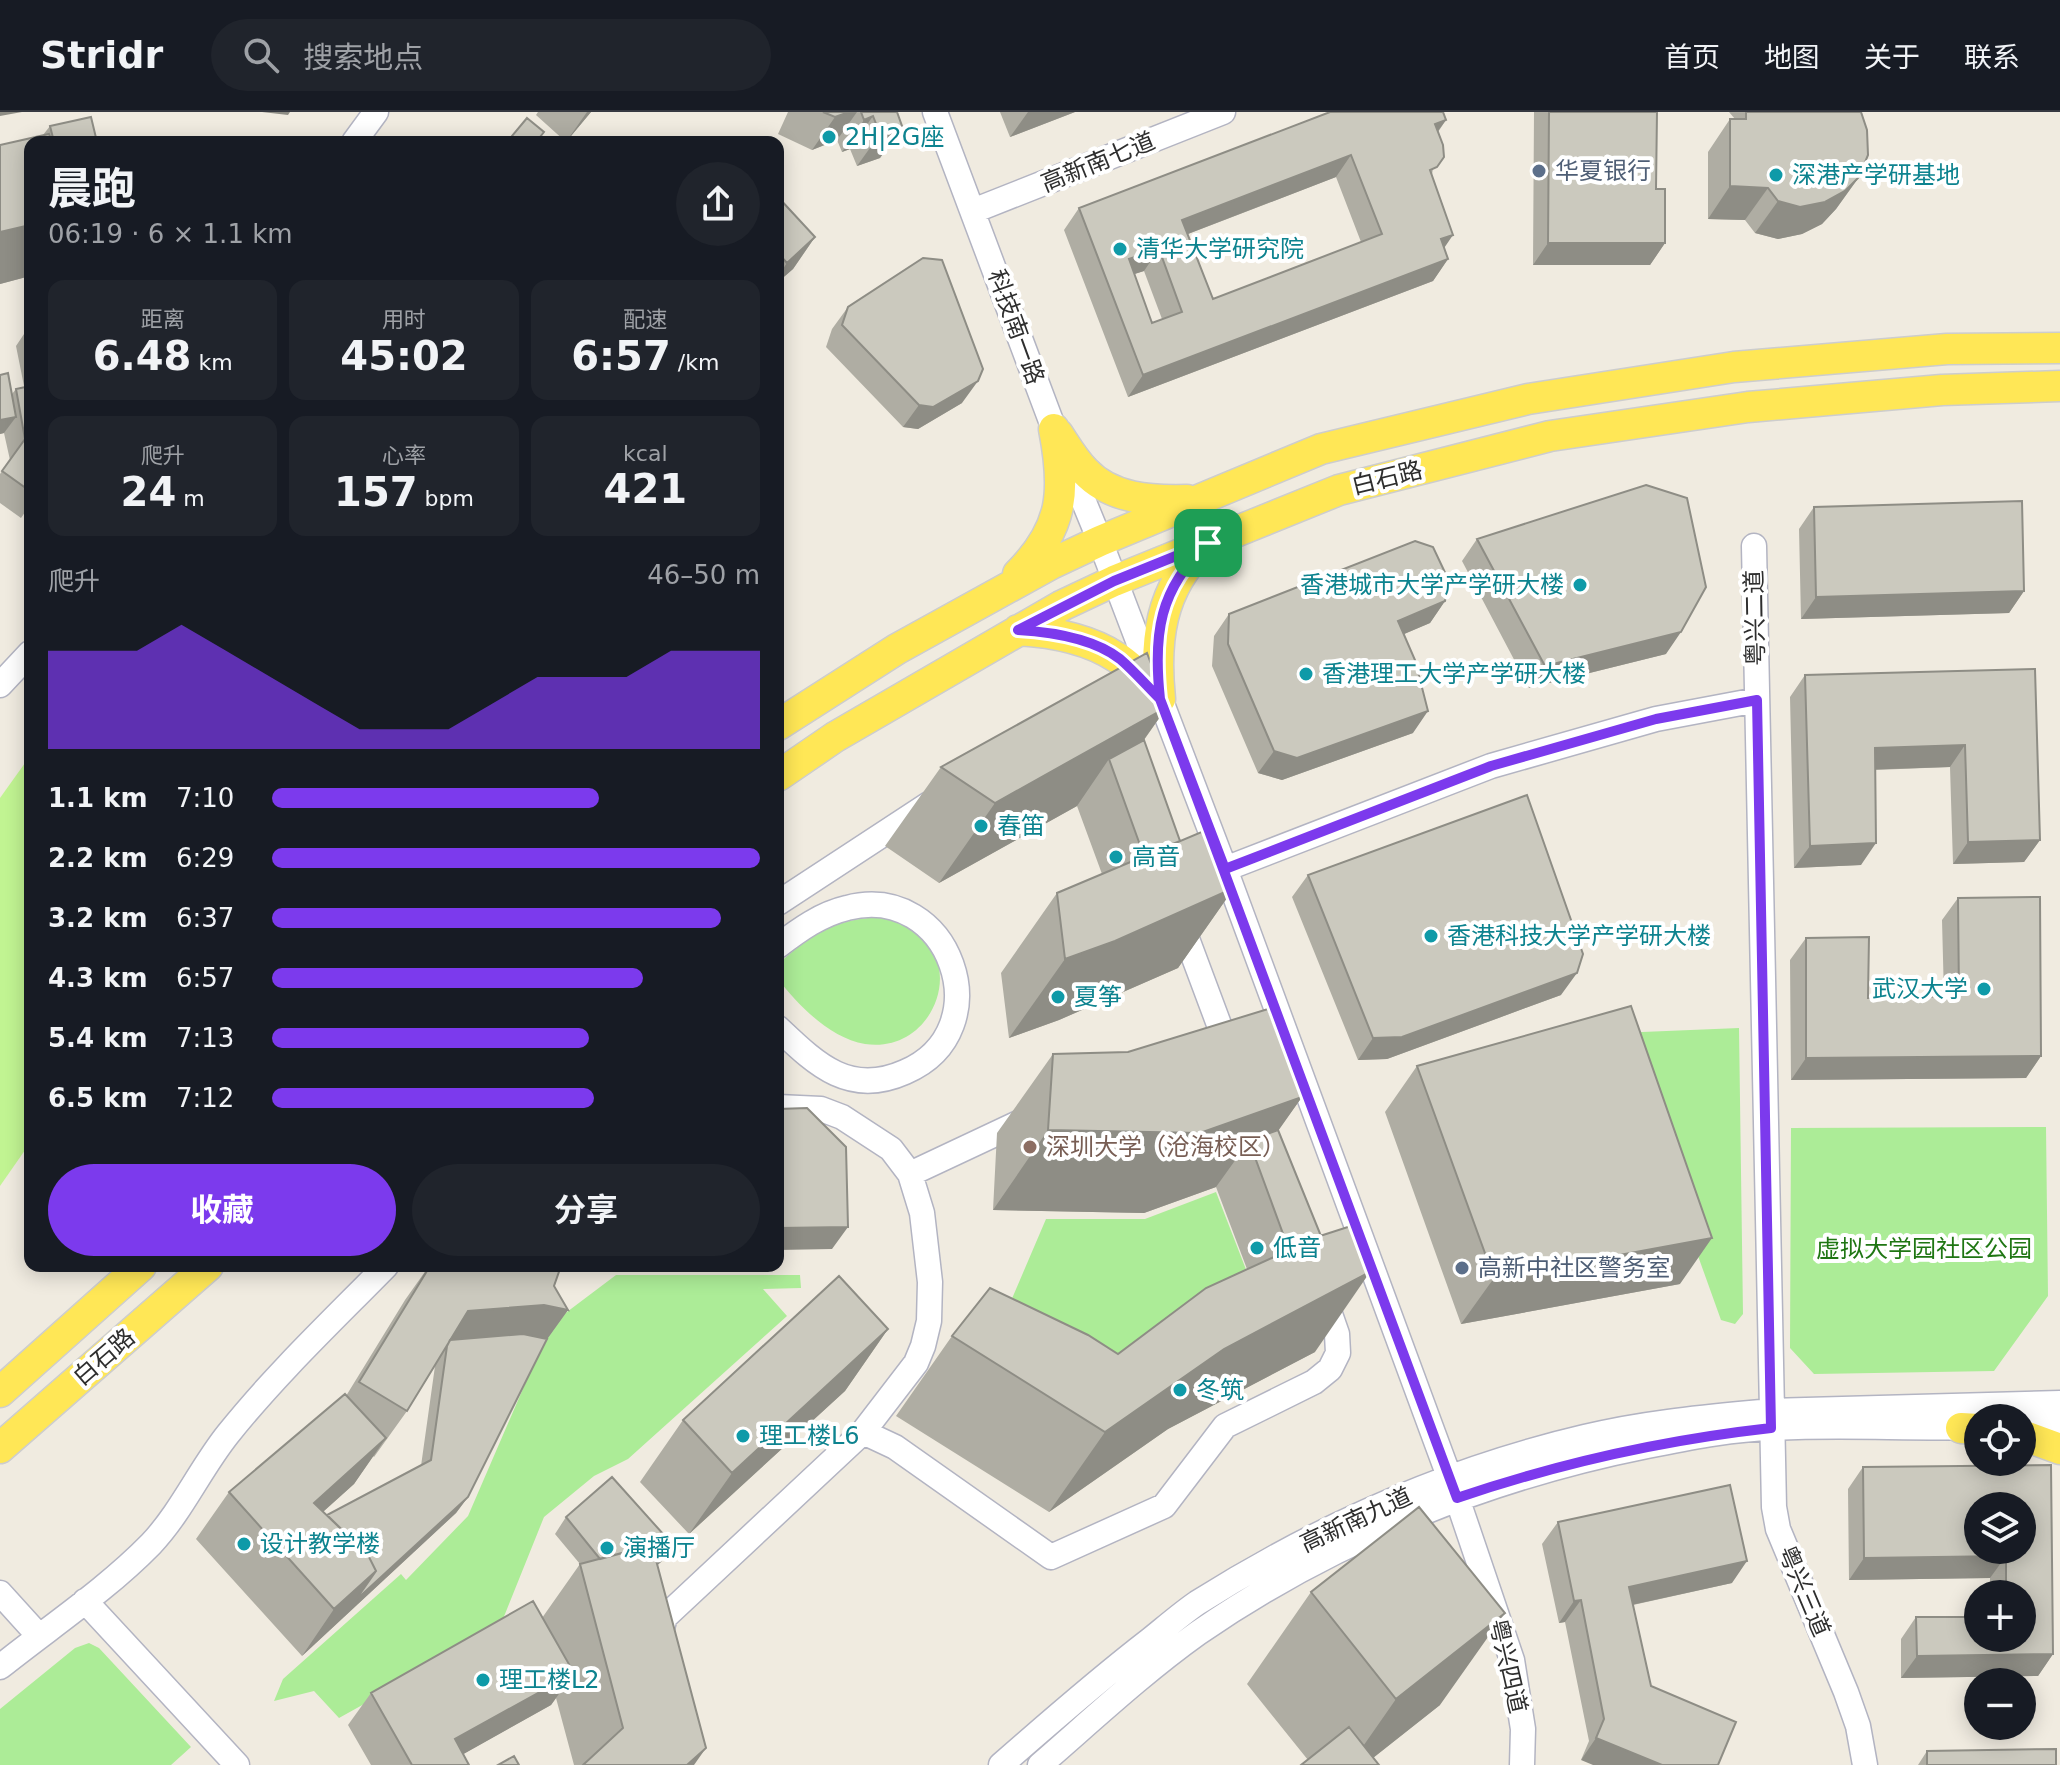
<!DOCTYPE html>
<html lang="zh">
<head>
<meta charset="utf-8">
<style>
  body { margin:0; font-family:"DejaVu Sans","Noto Sans SC",sans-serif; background:#20242c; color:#f1f3f6; height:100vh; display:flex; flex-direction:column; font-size:30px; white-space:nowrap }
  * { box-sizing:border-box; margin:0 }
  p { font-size:26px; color:#9ea1a6 }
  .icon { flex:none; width:44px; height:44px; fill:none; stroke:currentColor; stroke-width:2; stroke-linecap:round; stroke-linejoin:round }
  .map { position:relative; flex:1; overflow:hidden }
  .panel { position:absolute; left:24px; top:24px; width:760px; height:1136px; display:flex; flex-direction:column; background:#171b24; border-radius:16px; box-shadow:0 4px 20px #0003 }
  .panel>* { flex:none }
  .buttons { position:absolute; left:1964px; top:1292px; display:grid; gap:16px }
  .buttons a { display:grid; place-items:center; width:72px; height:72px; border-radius:50%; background:#171b24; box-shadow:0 4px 20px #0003; font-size:40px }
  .pin { position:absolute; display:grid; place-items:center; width:68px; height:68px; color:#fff; margin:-34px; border-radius:16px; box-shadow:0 4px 12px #0006 }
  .round { display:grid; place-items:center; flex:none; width:84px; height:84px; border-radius:42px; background:#20242c }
  .overview { display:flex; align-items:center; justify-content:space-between; height:136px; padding:0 24px }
  h1 { font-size:44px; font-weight:700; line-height:60px }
  .metrics { display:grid; grid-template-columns:repeat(3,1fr); gap:12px; height:136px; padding:8px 24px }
  .metrics div { display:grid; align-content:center; border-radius:16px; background:#20242c; text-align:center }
  .metrics b { font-size:40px; font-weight:700 }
  .metrics small { font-size:22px; font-weight:400 }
  .metrics p { font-size:22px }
  .chart { height:224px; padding:16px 24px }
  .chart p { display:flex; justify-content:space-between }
  .chart svg { width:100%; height:144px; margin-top:8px; fill:#7c3aed; opacity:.7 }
  .primary-button { display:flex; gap:16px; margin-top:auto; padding:16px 24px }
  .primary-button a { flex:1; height:92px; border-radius:48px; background:#7c3aed; color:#fff; font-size:32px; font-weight:700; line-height:92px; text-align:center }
  .primary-button a+a { background:#20242c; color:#f1f3f6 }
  ul { padding:0 24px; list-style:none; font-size:26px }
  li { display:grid; grid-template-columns:128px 96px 1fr; align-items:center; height:60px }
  li i { height:20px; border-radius:10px; background:#7c3aed }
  header { display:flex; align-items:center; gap:48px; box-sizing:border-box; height:112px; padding:0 40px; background:#171b24; border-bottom:2px solid #363941 }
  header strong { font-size:38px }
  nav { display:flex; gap:44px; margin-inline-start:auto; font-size:28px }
  .search { width:560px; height:72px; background:#20242c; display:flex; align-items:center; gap:20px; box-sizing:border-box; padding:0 28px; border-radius:44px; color:#9ea1a6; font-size:30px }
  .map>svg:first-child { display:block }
</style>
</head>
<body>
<header>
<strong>Stridr</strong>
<div class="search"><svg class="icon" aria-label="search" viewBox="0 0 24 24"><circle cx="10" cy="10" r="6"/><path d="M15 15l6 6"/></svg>搜索地点</div>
<nav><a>首页</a><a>地图</a><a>关于</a><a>联系</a></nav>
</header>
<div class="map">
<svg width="2060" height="1653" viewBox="0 0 2060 1653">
  <rect width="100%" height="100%" fill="#f0ebe0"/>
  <path fill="#acec97" d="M885,805C894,808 906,811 914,816C968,856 931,942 865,932C830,926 799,894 778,867V852C815,820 836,806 885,805Z
    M1739,916L1743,1202L1735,1212L1721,1208L1618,921Z
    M2046,1015L2048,1184L1994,1259L1814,1262L1790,1236L1791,1016Z
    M1216,1080L1264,1204L1150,1255L1002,1210L1046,1107H1145Z
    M616,1163H800L801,1176L763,1177L787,1204L628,1347L594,1364L544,1405L499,1517L339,1606L314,1579L274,1589L283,1567L401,1462L406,1468L468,1404L551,1212Z
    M89,1531L99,1536L191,1635L171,1653H0V1597L75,1536Z"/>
  <path fill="#c1f492" d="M30,644V1031L0,1074V686Z"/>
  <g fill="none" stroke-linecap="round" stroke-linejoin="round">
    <g stroke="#b3b4c2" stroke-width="27">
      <path id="minor" d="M935,0L1054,317L1100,429L1225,757L1457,1386L1512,1548L1523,1617L1522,1653
        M354,30L376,0
        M973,99L1223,0
        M1754,434L1774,1395L1778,1417L1846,1580L1858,1614L1865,1653
        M0,573L30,541
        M1225,757L1491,654L1656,607L1757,588
        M778,791L929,692
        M1180,808L1230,942
        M778,834C799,818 821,802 847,796C950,769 1003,918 905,960C849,985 816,952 778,916
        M910,1062L1027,1007
        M2022,1314L2060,1313
        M863,1320L895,1335L1051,1445L1164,1394L1225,1314L1314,1270L1330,1257L1338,1241L1337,1222L1323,1182
        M0,1481L39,1524
        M85,1489L237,1653
        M658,1531L665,1505L863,1320L916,1251L923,1234L929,1209L930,1170L922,1101L910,1062L891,1037L842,1005L821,997L778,995
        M0,1555C50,1515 106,1478 151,1432C182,1399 200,1357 228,1322C276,1262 332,1209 386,1154
        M1001,1653C1050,1610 1098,1568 1150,1528C1165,1516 1181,1502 1197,1491C1316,1416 1448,1357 1585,1325C1646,1310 1709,1305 1771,1299L2060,1291
        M1040,1653C1092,1608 1142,1561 1198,1521C1333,1428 1487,1366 1647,1334C1688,1326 1731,1317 1772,1316C1841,1312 1910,1317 1978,1315"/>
    </g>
    <g stroke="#cdcdcd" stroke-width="33">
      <path id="major" d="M1058,322C1066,334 1074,348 1085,359C1111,387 1151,389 1187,388
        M1018,462C1064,416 1066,379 1054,317
        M1018,518C1051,520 1087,526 1116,545C1130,553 1142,568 1153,580
        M1160,587C1154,529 1160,477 1204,435
        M778,613L897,537L1051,452L1100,429L1321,337L1528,287L1734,255L1947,237L2060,236
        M778,664L835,625L1061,494L1114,469L1339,378L1550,324L1748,295L1942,278L2060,274
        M0,1280L141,1154
        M1961,1316L1978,1317
        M2022,1323L2060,1337
        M0,1336L208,1154"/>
    </g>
    <use href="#minor" stroke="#fff" stroke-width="24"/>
    <use href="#major" stroke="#ffe756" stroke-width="30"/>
  </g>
  <path fill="#afada3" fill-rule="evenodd" d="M538,0H591L566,30L536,3Z
    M788,0H897L902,14L880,46L857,54L850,37L842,40L837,28L812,38L778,22Z
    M1000,0H1075L1010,25Z
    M1534,0H1657L1656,77L1665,131L1650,153H1533Z
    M1729,0H1861L1859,65L1836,97L1822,112L1802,122L1778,127L1755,121L1745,108L1708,107V40L1730,7H1735Z
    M1446,8L1438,20L1432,63L1444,136L1448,147L1433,169L1128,285L1064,118L1079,96ZM1336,65L1361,130L1213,187L1188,122ZM1144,159L1162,207L1152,211L1134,162Z
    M50,14L97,30H30V164L0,172V33L43,23Z
    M778,85L815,125L793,157L778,170Z
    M848,195L962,291L918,317L903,315L826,235L832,217Z
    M30,213V273L24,274L16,234Z
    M0,263L12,282L16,277L30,274V393L21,406L0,391V362L10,348L4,321L0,322Z
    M1814,395L2024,479L2009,501L1801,507L1799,417Z
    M1477,427L1666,542L1529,576L1462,449Z
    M1445,489L1430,511L1404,522L1413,621L1282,668L1258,661L1212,554L1214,524L1229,502Z
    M2035,557L2040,728L2024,750L1953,752L1950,655L1875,658L1861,753L1794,756L1790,585L1805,563Z
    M1167,595L1144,628L1180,729L1234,776L1178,856L1059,908L1009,926L1001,861L1057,781L1102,762L1077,694L939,771L885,734L941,655Z
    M1308,763L1561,883L1387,947L1358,948L1292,785Z
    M1958,786L2041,944L2026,966L1791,968L1790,848L1806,826L1868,886L1944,885L1942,808Z
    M1053,942L1302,985L1278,1018L1315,1240L1168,1317L1049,1400L896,1304L952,1224L1118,1242L1247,1157L1216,1075L1144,1101L993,1098L997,1021Z
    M1417,954L1680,1172L1461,1212L1385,1000Z
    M429,1154H561L554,1174L568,1198L547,1227L468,1385L456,1401L302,1544L196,1427L229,1380L346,1284L405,1188ZM435,1254L421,1354L327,1403L323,1400L354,1372L373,1344L374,1345L407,1299Z
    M888,1217L845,1279L689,1422L640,1370L683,1308Z
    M2051,1353L2053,1542L2038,1564L1901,1566V1527L1916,1505L2022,1526V1482H1990V1466L1849,1468L1848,1377L1863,1355Z
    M566,1405L673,1433L661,1450L657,1453L694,1653H574L556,1586L551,1593L463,1642L469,1653H371L348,1613L371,1581L542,1506L580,1452L555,1422Z
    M1558,1410L1732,1471L1633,1493L1651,1574L1581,1648L1589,1629L1565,1510L1559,1511L1542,1432Z
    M1311,1480L1440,1593L1373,1646L1308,1648L1247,1572Z
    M1927,1639L2056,1653H1918Z"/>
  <path fill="#8e8d85" d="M0,0H22L0,4Z
    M262,0H290L288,3Z
    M587,0H591L566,30Z
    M849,0H857L837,28L812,38L835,5Z
    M1028,0H1075L1010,25Z
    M873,4L850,37L842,40L864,8Z
    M1446,8L1430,30L1435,12Z
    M902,14L880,46L857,54L880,22Z
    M1351,43L1336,65L1167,130L1182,108Z
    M1859,65L1836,97L1822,112L1802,122L1778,127L1755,121L1778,89Z
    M1730,74L1768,76L1745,108L1708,107Z
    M30,113V164L0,172V120Z
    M1453,123L1438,145L1441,127Z
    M815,125L793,157L778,170V164L787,151Z
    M1548,131H1665L1650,153H1533Z
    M1159,137L1144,159L1113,169L1129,147Z
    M1448,147L1433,169L1128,285L1143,263Z
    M30,266V273L24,274Z
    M978,269L962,291L918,317L903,315L919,293Z
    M16,305L4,321L0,322V308Z
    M2024,479L2009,501L1801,507L1816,485Z
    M1445,489L1430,511L1383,531L1398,509Z
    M1681,520L1666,542L1529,576L1545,554Z
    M1167,595L1116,667L1109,647L1077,694L939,771L995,691Z
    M1428,599L1413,621L1282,668L1258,661L1274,639Z
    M1965,633L1950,655L1859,658L1875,636Z
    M2040,728L2024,750L1953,752L1968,730Z
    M1876,731L1861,753L1794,756L1810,734Z
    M1234,776L1178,856L1059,908L1009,926L1065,847Z
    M1577,861L1561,883L1387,947L1358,948L1373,926Z
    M2041,944L2026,966L1791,968L1806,946Z
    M1302,985L1257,1049L1249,1029L1216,1075L1144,1101L993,1098L1048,1018Z
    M848,1115L832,1137L778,1138V1116Z
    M1712,1126L1680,1172L1461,1212L1494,1166Z
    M1370,1160L1315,1240L1168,1317L1049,1400L1105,1320L1224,1237Z
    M544,1193L568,1198L535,1244L448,1229L468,1199Z
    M888,1217L845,1279L689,1422L732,1361Z
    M386,1326L354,1372L296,1424L314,1391Z
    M468,1385L456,1401L302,1544L334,1497L376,1459Z
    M673,1433L661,1450L612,1492L623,1475Z
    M2006,1444L1990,1466L1849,1468L1864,1446Z
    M1747,1449L1732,1471L1613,1497L1629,1475Z
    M1581,1488L1565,1510L1559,1511L1574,1489Z
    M1505,1501L1440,1593L1364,1653H1350L1396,1587Z
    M2053,1542L2038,1564L1901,1566L1917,1544Z
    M574,1561L551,1593L444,1653L455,1627Z
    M1596,1626L1662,1653H1593L1581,1648Z
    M706,1636L694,1653H687Z"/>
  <path fill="#cbc9be" stroke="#8e8d85" stroke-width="2" fill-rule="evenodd" d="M823,0H849L835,5Z
    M861,0H897L902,14L880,22L873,4L864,8Z
    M1330,0H1443L1446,8L1435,12L1443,33L1444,45L1437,55L1430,58L1453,123L1441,127L1448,147L1143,263L1079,96ZM1351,43L1382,122L1213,187L1182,108ZM1159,137L1182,200L1152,211L1129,147Z
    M1549,0H1657L1656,77H1665V131H1548Z
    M1746,0H1861L1867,18L1868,43L1859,65L1845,79L1825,90L1800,95L1778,89L1768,76L1730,74V7H1746Z
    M91,5L97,30H54L50,14Z
    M527,6L544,20L536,30H507Z
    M49,22L52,30H30V113L0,120V33Z
    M778,85L815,125L787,151L778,141Z
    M923,146L942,148L983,257L978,269L933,295L919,293L842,213L848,195Z
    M8,261L16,305L0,308V263Z
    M30,274V379L2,359L25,327L16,277Z
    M1646,373L1687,386L1706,475L1681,520L1545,554L1477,427Z
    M2022,389L2024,479L1816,485L1814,395Z
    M1415,429L1433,435L1449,469L1445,489L1398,509L1415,548L1428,599L1297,646L1274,639L1228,532L1229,502Z
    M1147,541L1167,595L995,691L941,655Z
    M2035,557L2040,728L1968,730L1965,633L1875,636L1876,731L1810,734L1805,563Z
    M1144,628L1180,729L1144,744L1109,647Z
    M1527,683L1583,842L1577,861L1402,925L1373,926L1308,763Z
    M1211,716L1234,776L1115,829L1065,847L1057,781Z
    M2040,785L2041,944L1806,946V826L1869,825L1868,886L1959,884L1958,786Z
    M1631,894L1712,1126L1494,1166L1417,954Z
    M1268,897L1302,985L1200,1021L1048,1018L1053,942L1128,940Z
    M807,996L846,1035L848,1115L778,1116V997Z
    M1278,1018L1321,1124L1289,1138L1249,1029Z
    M1354,1113L1370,1160L1224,1237L1105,1320L952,1224L990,1176L1088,1223L1118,1242L1206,1176L1320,1124Z
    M430,1154H561L554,1174L568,1198L544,1193L468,1199L407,1299L359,1270Z
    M839,1164L888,1217L732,1361L683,1308Z
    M523,1222L547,1227L468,1385L355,1489L376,1459L368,1443L327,1403L431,1348L447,1234L450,1228Z
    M345,1282L386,1326L314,1391L368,1443L376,1459L334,1497L229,1380Z
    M2051,1353L2053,1542L1917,1544L1916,1505H1978V1526H2022V1482H2006V1444L1864,1446L1863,1355ZM1978,1394H2022V1438H1978Z
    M612,1365L673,1433L656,1448L652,1433L600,1447L566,1405Z
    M1730,1373L1747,1449L1629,1475L1651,1574L1736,1610L1718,1653H1662L1596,1626L1604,1607L1581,1488L1574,1489L1558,1410Z
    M1419,1395L1505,1501L1396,1587L1311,1480Z
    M652,1433L706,1636L687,1653H583L623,1616L580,1452Z
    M533,1489L574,1561L455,1627L469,1653H412L371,1581Z
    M1349,1615L1379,1653H1301Z
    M2056,1637V1653H1927V1639Z
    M514,1644L519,1653H498Z"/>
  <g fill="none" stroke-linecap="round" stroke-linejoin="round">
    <g stroke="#fff" stroke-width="16">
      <path id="route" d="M1208,431L1114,469L1018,518C1051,520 1093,526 1120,547C1134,559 1147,574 1160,587L1457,1386C1560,1351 1663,1328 1771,1316L1757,588L1656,607L1491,654L1225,757L1160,587C1153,522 1159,477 1208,431"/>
    </g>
    <use href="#route" stroke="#7c3aed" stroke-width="10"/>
  </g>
  <g fill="#0f9aa8" stroke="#fff" stroke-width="3">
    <circle cx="829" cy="25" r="8"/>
    <circle cx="1776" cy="63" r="8"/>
    <circle cx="1120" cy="137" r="8"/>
    <circle cx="1580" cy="473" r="8"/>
    <circle cx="1306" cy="562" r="8"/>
    <circle cx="981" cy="714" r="8"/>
    <circle cx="1116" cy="745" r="8"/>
    <circle cx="1431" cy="824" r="8"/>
    <circle cx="1984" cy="877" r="8"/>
    <circle cx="1058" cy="885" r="8"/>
    <circle cx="1257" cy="1136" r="8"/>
    <circle cx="1180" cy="1278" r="8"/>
    <circle cx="743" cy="1324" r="8"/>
    <circle cx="244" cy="1432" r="8"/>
    <circle cx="607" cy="1436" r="8"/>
    <circle cx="483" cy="1568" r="8"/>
  </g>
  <g fill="#5c6f8a" stroke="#fff" stroke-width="3">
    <circle cx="1539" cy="59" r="8"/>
    <circle cx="1462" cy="1156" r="8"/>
  </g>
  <circle fill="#8d6e63" stroke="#fff" stroke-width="3" cx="1030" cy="1035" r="8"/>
  <g text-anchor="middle" stroke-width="8" stroke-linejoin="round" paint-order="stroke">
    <g font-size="24" fill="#0d838f" stroke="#fff" text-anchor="start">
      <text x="845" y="33">2H|2G座</text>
      <text x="1792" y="71">深港产学研基地</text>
      <text x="1136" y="145">清华大学研究院</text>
      <text x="1564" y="481" text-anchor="end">香港城市大学产学研大楼</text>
      <text x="1322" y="570">香港理工大学产学研大楼</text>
      <text x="997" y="722">春笛</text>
      <text x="1132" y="753">高音</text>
      <text x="1447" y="832">香港科技大学产学研大楼</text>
      <text x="1968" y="885" text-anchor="end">武汉大学</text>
      <text x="1074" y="893">夏筝</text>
      <text x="1273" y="1144">低音</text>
      <text x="1196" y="1286">冬筑</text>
      <text x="759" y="1332">理工楼L6</text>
      <text x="260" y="1440">设计教学楼</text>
      <text x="623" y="1444">演播厅</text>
      <text x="499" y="1576">理工楼L2</text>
    </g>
    <g font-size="24" fill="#2e2e2e" stroke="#fff">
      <text transform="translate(1098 50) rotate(-22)" y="8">高新南七道</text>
      <text transform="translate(1016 215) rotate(70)" y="8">科技南一路</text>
      <text transform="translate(1387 366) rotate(-14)" y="8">白石路</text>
      <text transform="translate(1755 506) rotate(-91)" y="8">粤兴二道</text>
      <text transform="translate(104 1245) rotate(-41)" y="8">白石路</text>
      <text transform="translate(1356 1408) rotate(-25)" y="8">高新南九道</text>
      <text transform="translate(1804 1479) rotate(67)" y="8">粤兴三道</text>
      <text transform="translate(1508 1554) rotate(77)" y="8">粤兴四道</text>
    </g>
    <g font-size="24" fill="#4e5e75" stroke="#fff" text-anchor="start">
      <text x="1555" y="67">华夏银行</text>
      <text x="1478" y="1164">高新中社区警务室</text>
    </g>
    <g font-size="24" fill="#785e54" stroke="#fff" text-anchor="start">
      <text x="1046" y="1043">深圳大学（沧海校区）</text>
    </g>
    <g font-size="24" fill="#1f7613" stroke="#fff">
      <text x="1924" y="1145">虚拟大学园社区公园</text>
    </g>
  </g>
</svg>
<div class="buttons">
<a><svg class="icon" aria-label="locate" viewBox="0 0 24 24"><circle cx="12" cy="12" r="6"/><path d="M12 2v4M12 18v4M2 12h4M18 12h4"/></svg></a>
<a><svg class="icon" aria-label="layers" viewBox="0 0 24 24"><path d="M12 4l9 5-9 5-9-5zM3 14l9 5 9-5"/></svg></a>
<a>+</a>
<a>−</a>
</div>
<div class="pin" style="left:1208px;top:431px;background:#1e9e55"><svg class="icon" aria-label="arrive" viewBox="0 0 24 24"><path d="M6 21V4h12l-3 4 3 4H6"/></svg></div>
<section class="panel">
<div class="overview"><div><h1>晨跑</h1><p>06:19 · 6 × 1.1 km</p></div><a class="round"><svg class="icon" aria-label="share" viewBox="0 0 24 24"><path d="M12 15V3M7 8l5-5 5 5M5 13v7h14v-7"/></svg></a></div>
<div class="metrics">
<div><p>距离</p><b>6.48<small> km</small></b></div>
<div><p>用时</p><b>45:02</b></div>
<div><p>配速</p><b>6:57<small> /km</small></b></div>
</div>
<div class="metrics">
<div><p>爬升</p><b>24<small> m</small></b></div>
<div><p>心率</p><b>157<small> bpm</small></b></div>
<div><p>kcal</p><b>421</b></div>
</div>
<div class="chart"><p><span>爬升</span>46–50 m</p>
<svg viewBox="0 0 160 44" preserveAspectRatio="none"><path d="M0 44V14L10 14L20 14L30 6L40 14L50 22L60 30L70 38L80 38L90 38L100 30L110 22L120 22L130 22L140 14L150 14L160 14V44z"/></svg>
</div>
<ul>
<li><b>1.1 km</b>7:10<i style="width:67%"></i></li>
<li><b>2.2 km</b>6:29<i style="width:100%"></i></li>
<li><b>3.2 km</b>6:37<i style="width:92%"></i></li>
<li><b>4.3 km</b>6:57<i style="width:76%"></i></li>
<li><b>5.4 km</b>7:13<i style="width:65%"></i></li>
<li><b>6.5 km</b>7:12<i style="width:66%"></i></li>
</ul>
<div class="primary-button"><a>收藏</a><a>分享</a></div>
</section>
</div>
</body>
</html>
